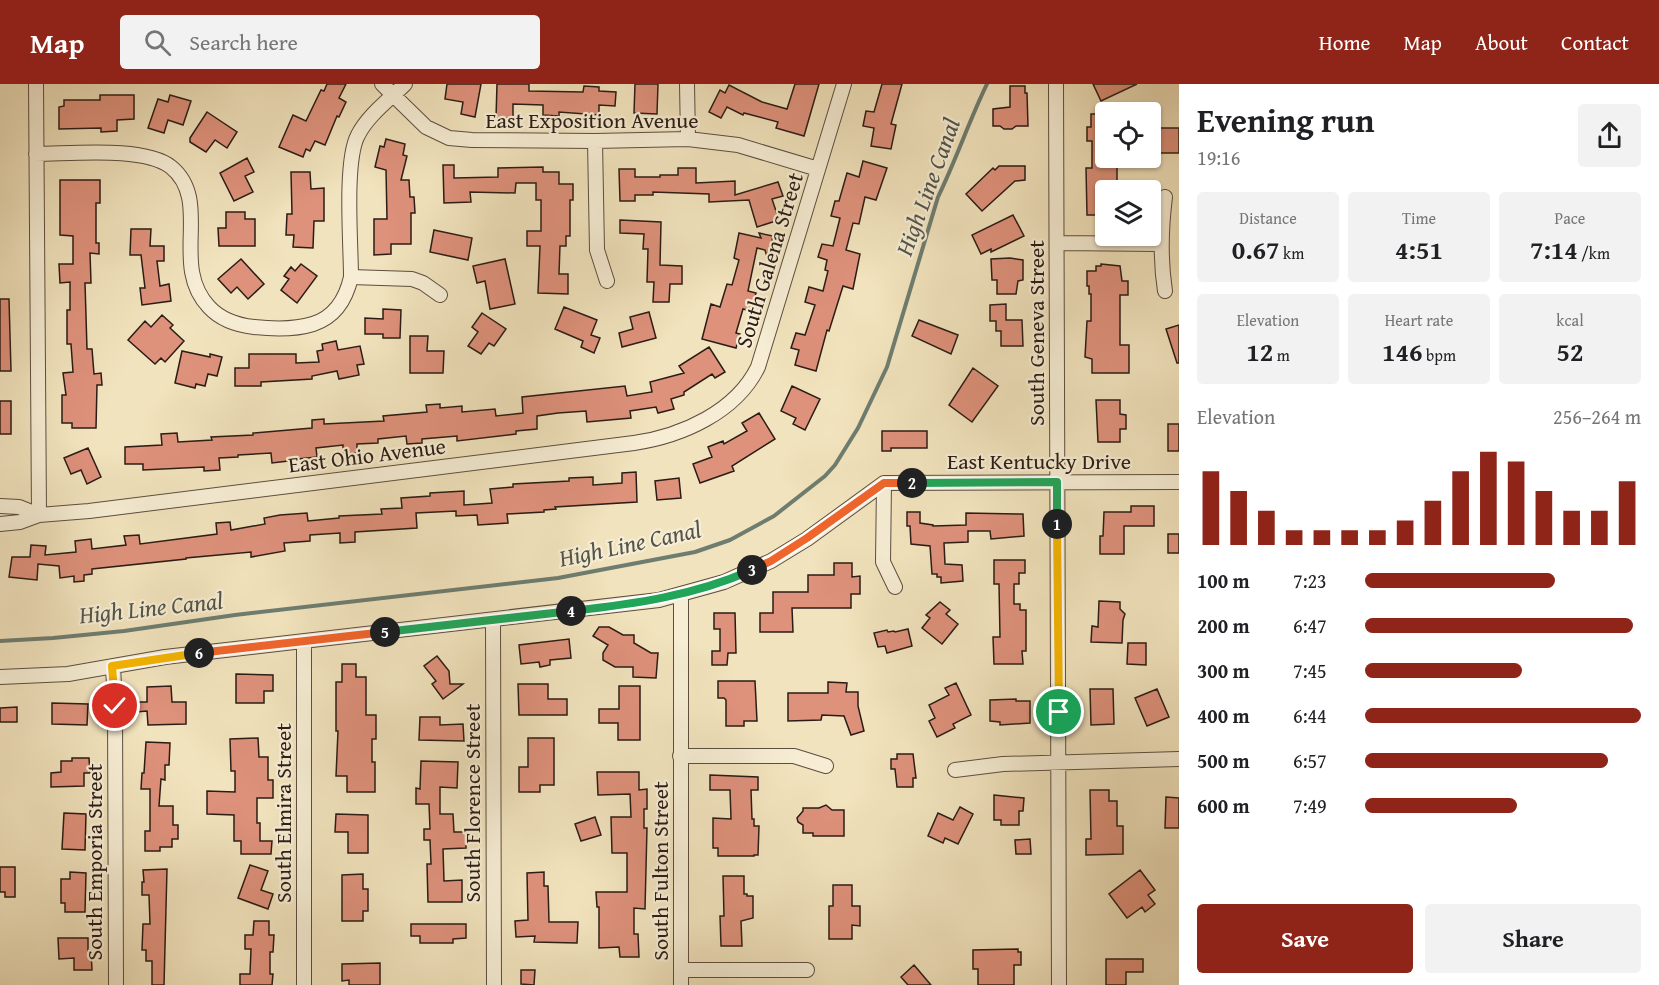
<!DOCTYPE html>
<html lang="en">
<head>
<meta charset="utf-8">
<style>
  body { margin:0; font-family:"Gentium Book Plus",serif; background:#f2f2f2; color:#202124; height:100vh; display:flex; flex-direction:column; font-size:22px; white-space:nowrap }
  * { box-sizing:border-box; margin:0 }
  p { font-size:20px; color:#757577 }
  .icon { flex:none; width:33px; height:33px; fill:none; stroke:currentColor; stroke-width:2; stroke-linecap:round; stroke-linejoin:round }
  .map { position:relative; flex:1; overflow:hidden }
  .drawer { display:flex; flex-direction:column; background:#fff; width:480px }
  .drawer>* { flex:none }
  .fabs { position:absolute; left:1095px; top:18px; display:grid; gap:12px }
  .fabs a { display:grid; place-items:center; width:66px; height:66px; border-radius:6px; background:#fff; box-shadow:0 2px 4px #0004; font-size:30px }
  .pin { position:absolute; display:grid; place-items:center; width:51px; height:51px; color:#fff; margin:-26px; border:3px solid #fff; border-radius:50%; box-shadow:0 2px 6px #0007 }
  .km { position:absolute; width:30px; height:30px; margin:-15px; border-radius:50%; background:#222; color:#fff; font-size:16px; line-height:30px; text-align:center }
  .round { display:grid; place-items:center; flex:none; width:63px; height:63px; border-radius:6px; background:#f2f2f2 }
  .overview { display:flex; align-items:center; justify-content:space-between; height:102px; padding:0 18px }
  h1 { font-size:33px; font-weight:800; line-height:45px }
  .figures { display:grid; grid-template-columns:repeat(3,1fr); gap:9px; height:102px; padding:6px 18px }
  .figures div { display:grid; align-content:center; border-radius:6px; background:#f2f2f2; text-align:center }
  .figures b { font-size:26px; font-weight:800 }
  .figures small { font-size:16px; font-weight:400 }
  .figures p { font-size:16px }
  .chart { height:168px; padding:12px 18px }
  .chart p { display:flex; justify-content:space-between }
  .chart svg { width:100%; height:108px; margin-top:6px; stroke:#8f2418; stroke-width:6 }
  .action { display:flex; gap:12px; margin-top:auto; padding:12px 18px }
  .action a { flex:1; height:69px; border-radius:6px; background:#8f2418; color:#fff; font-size:24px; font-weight:800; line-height:69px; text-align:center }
  .action a+a { background:#f2f2f2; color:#202124 }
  ul { padding:0 18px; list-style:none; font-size:20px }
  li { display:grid; grid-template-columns:96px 72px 1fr; align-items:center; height:45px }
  li i { height:15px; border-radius:8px; background:#8f2418 }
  header { display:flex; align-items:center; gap:36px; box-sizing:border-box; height:84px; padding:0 30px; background:#8f2418; color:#fff }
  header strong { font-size:28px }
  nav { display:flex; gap:33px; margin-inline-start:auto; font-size:21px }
  .search { width:420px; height:54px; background:#f2f2f2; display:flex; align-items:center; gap:15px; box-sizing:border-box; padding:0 21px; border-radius:6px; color:#757577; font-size:22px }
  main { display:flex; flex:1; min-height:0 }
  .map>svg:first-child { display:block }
</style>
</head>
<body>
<header>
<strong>Map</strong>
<div class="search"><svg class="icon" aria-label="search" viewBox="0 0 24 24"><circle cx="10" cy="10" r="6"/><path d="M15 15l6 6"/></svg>Search here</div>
<nav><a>Home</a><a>Map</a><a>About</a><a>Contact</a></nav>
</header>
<main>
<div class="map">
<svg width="1179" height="901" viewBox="0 0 1179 901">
  <rect width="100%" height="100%" fill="#f1e3bd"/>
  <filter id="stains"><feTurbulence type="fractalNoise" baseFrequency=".00333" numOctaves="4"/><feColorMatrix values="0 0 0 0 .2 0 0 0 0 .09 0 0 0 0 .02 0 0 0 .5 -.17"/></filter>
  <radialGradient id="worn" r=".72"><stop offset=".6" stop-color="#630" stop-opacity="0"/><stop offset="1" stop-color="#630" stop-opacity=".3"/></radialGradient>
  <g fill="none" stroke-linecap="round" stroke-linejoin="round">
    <path stroke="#6e7d70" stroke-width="4" d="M0,557L53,554L124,547L235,531L558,494L695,468L730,456L774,432L825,392L835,381L858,344L887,283L938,113C956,76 969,37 987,0"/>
  </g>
  <path fill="#de917b" stroke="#2b1c15" stroke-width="1.5" d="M327,0H346L339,14L346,18L339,33L337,32L325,61L315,57L310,67L306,65L303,73L279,63L293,31L306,37L321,6L324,7Z
    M447,0H481L475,33L461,30L463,18L445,15Z
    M497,0H529V7L583,8L584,2L599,3V7L616,8L615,22L599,21V31L559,28V32L543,31V21L513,20V34H496Z
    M635,0H658L657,30L634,29Z
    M795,0H819L804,52L776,44L778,38L744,29L743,31L727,23L721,34L709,28L720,6L725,9L729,1L762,18L787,25Z
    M882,0H902L891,40L896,41L891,65L871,62L874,44L863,42L866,27L874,28Z
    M1093,0H1137L1101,17Z
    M1010,2H1025V9H1027L1028,42H1016L1012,45H1004L1000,42H993V25L1010,23Z
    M100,11H134V35L117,36V47L101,48V44L59,45V23L64,22V16H100Z
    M170,11L191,17L183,41L168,36L164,49L148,44L158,15L168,18Z
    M207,28L237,48L227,64L215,56L206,68L190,58V54Z
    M1091,30H1106V74H1117V106H1106V137H1096V131H1087L1086,84H1092V57H1087V43H1091Z
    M1152,44H1179V69H1152Z
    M386,55L405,60L403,71L407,72L401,96H409L410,113H414L415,129H411V160H391V170L374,171V135H387L386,86L375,83L380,62L384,63Z
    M247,74L254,88L245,92L253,108L234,117L220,89Z
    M863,77L887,84L876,116L865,113L859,140L853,139L846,166L860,170L853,205L843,202L829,247L827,246L816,287L795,281L799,266L791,264L796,249L805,251L815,221L805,218L809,203L823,207L828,187L825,186L827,176L818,173L822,160L833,162L840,134L831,132L835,117H839L847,89L859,93Z
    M443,81H454V94L498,93V84L543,83V88H559V100H573V116H570V152H566V162H560L559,190H568V210L538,209L540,162H527V147H541V116H536V99H516L515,109L470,108L471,118L444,119Z
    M999,82H1025V96L1015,97L982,127L966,110L993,84L995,86Z
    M678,84H696V99L735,97V111L778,98L783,112L772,115L779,136L757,143L749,116L709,118V110L653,108V111H635V117H620L619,85H635V93H660V91H678Z
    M291,88H310L311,105L324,104V137H314L313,164L293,163L294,151H286L287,130H292Z
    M60,96H100V119H96V159H99V170L90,169L91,199H85L87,265H92L94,290L101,289L102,301H97L96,344H72V339H62V311H66L63,289L73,288L71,260H67V226H70V198L60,199L59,180H73V152L60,151Z
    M226,128H245V135H255V162H219L218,144H226Z
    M1013,131L1024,152L991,168V165L981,170L972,151Z
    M620,136L661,138L660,181L682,182V200H670L669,218H653L654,198H647L648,165H643L644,150L620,149Z
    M131,145H151L150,162H164V177H157L160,202L169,200L171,217L142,221L140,204H145L141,171H130Z
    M434,146L472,154L468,176L430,168Z
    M739,149L761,154L759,149L773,152L768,176L765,166L757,164L748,207L756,209L751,227L743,225L736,249L740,250L736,264L702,255L711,220L720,223L727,200L732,201L739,176L734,174Z
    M1010,174L1023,176V196L1018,197L1016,210H997V196H992L991,175Z
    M241,175L264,200L248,215L237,203L231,209L218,195Z
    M505,175L515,220L490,225L485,197L477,199L473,182Z
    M301,180L317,192L297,219L281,206L289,195L284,192L291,183L295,187Z
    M1101,180L1120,182L1122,197H1128V211H1120V261H1129V289H1092V275L1085,273L1087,237H1091V210H1089V202H1087V187H1096V182H1101Z
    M0,215H9L11,287H0Z
    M1006,220V236H1022L1023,262H1001V247H996V237H990V221Z
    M564,223L597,236L591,251L600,254L594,269L581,263L583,257L555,245Z
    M383,225L401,226L400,254H383V250H365V234L383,235Z
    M649,228L656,254L622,263L619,249L633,245L630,233Z
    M482,229L506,245L494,262L489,259L481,270L468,262L478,248L472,243Z
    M162,231L173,241L170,244L184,257L165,278L161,274L155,280L128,256L145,237L151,243Z
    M919,236L958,251L951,270L912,252Z
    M1179,241V279H1177L1166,245Z
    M410,252H428L427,267H444L443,289H410Z
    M336,257L338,266L360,262L364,280L357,281L359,291L339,295L337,287L312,292V295L261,298V302H235V284H249V270H296V279L319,278L317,267L323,266L322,260Z
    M709,263L725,288L715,294L712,290L684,308V311L671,315L674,325L658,329L656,323L630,327L631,334L587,338L586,327L558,329L537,332V345L516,347V350L457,357V352L422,355V359L407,360L406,352L378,355V359L357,360V369L343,370V361L316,364L317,373L288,376V377L272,379L271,369L238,371V373L219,374L220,386L204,387V383L143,386V380H125V363L162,361L161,350L177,349L178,358L212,356L211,353L253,351V349L312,344V336L324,335V340L384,337L383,332L427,328L426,321L440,320V324L462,322V328L495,325L496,332L523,329L522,313L625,302L627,312L652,308L650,298L684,289L679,282Z
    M182,267L210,273V270L222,273L217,292L208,290L205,302L196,300L195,304L175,299Z
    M973,284L998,302L972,338L949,321Z
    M792,302L820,315L805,346L793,340L796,334L781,327Z
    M1096,316H1120V330L1126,331V345H1120V358H1098Z
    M0,317H11V350H0Z
    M759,329L775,355L732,382L734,387L700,399L693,380L712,373L708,363L723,357L724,360L747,347L742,339Z
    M1168,340H1179V367H1168Z
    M882,347H927V364H891V367H882Z
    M88,364L101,393L87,400L81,386L71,390L64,374Z
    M636,388L637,418L555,423L556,425L544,426V428L507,430L508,439L478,441L477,431L456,432V427L416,429L417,444L355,448V458L340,459V449L310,451V457L284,459L285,467L251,473V468L186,474V475L92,485V490L84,491V497L74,498V492L60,494L59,482L38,480L37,496L9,493L12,473H30L31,461L46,462L45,471L76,468L75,457L91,455L92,465L126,461L124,452L139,451L140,460L217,450L216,439L230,438L231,446L265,440L264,434L280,431L307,429L308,437L339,434V432L382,430L381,425L402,424L401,414L430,412V409L464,407V421L492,419L490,405L513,403V400L569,397V394L593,393V401L622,399V389Z
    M679,394L681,414L657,416L655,397Z
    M1131,422H1154V442H1124V470H1100V452H1103L1104,428H1131Z
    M907,428H920V439L933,441V442L966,441V429L1023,430L1024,452L991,455L990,447H968V458L944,459L945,480L962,481L963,497L941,499V493H937V490H932L930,462L911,460L910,442H907Z
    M1168,450H1179V469H1168Z
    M994,476H1025V489H1019V500H1014V520H1020V526H1026V567H1022L1023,580H994L993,553H1000L999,500H994Z
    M834,479H852V493L860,492V510H851V524H792L793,548H760V529H773V508H808V491H834Z
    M1099,517L1120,518V525L1125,530L1123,536L1122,559L1091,558L1092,542L1098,543Z
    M940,518L950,526L946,530L958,540L942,560L922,544L930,534L926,531Z
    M714,529H735L736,569H728L727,581H712V567H720V545H714Z
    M599,543H609L623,551H634V559L651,569H658L656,594L633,593V583H615L603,576V569L608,561L593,552Z
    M908,545L912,562L887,569L885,562L878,563L874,549L887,546L888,548L894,547L895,548Z
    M569,555L571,574L550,576V581L540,583L539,578L521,580L519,561Z
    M1128,559H1146V581L1127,580Z
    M437,572L449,587L450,600H463L443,615L432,600L436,597L424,582Z
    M342,580H356V593H366V631H376V655H372V678H375V708H347V692H336L338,647H336V598H342Z
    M236,590L273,591V607H264V619H236Z
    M718,597H755L757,637H744V642H726V616L724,614H718Z
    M828,598L847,599L846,608H858V622L864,647L851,651L844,632L822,631L821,636L788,637V609H828Z
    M956,599L971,631L953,640L955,644L937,653L929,637L935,634L929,621L949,611L945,604Z
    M518,600H548V615H567V631H519Z
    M171,602L172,618H186V640L148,641L147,627L136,628V618H147V603Z
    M619,602H640V656H618V639H599V625H619Z
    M1090,605H1113L1114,640L1091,641Z
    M1157,605L1169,633L1147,642L1135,614Z
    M1016,615V617H1030V639L1000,641V638L990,637V616Z
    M52,619L88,620L87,641L52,640Z
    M17,623V638H0V624Z
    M420,633H440V641L463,640L464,657L419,656Z
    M258,654L259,673H268V696H273V714H257V739H260V757H272L271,770H241V757H234V731L207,730V707L235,708V687H231L230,655Z
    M528,654H554V701H540V708H519V683H528Z
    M146,658L170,659L169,681H165V696L161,695L159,722H173V741H178V755H172V763H160V767H145V747H150V705H141L142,689H144Z
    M897,670H913L916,694H913V703H897L895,685H891V675H897Z
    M72,674H89L90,689H84V702L51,703V689L61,688V677H72Z
    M421,677L458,678L457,704L440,703V730H453L454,748H466V764L443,765L444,797L462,796V818H428L427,780H431L430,756H424V745H430L429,720H416V704L420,705Z
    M597,688H639V706L647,705V725H644V744H647L645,825L634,824V850H638L639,873H620L619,863L599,864V823H597L596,808H627V769H612L611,733H631L630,710L598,711Z
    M710,691L758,693V706H751L752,735H754V742H759L758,771H754V772H718V764H713V734L731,735L730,706H710Z
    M1090,706H1109V717H1117V742H1123V770L1086,771V755H1091Z
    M994,711L1024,714L1023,727H1019V741H1001V736H994Z
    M1166,713L1179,714V744H1165Z
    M826,721L832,726H844V752H813V749H803V741L798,738L797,734L803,727V724H819Z
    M960,723L973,730L958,760L945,754L943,759L928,752L938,729L953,736Z
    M64,729L86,730L85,766L62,765Z
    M336,730L368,731V769H348V748H335Z
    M595,733L601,751L581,757L575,740Z
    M1030,755L1031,770H1016L1015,756Z
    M250,781L268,787L261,806L273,810L268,825L238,814Z
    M0,783H15V813H5V808H0Z
    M167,785L164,901H152V877H146V866H142L143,840H150L149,811H142V798H144L143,786Z
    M1140,786L1155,806L1148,811L1155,820L1145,828L1142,823L1127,834L1109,810Z
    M70,788L86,789L85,828H65V819H61V795H70Z
    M544,788V802H548L549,838H578L577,859L534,858L535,852L516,853L515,837L528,836L527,789Z
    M363,790V805H368V827H363V837H342V791Z
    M723,792H744V810H747V812H753V834L741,837L742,862H721L720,832H724Z
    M833,801H852V822H860V842L852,841V855H829V822H833Z
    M254,837H269V851H274L273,868H270V890H273L272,901H240V890H250L251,865H245V851H253Z
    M411,840H466V854L453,855V859H420V852H411Z
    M58,854H88V867H91L92,886H74V874L59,875Z
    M1018,865V868H1021V881H1014V901H978V885H973V866Z
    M1106,875H1143V888H1126V901H1106Z
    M380,879V901H349V896L342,897V880Z
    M914,881L931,901H908L901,893Z
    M521,886H535L534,901L521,900Z"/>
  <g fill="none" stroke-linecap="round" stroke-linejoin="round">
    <g stroke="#5c4e3f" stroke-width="16">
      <path id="minor" d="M36,0L39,431
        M382,0L426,43L449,54L472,56L595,57L688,55L738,61L818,85
        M687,0L688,55
        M1056,0L1059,901
        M595,57L597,166L607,197
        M36,70C71,70 144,62 171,83C213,117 169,181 209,223C221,236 236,241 254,243C272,245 294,246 313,240C335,233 346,215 351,193C351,160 344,77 358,51C368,31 390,15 405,0
        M1165,113C1161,145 1160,175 1165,207
        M1057,159L1161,160
        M351,193L412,195L423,199L440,211
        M884,399L883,478L895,503
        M0,422L19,423L39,431
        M0,440L20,438L39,431L89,427L634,359C682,352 736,328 758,283L844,0
        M493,536L494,901
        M304,557V901
        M113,582L115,622L116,901
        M0,593L68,590L165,573L659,516L724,498L771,477L807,455L884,399L1179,398
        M680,672H794L826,682
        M955,686L1003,680L1179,675
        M681,886H807
        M681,901V511"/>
    </g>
    <use href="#minor" stroke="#f6edd4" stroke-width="14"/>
  </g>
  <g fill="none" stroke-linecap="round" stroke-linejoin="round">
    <g stroke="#fff" stroke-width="12">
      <path id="split-1" d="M1057,440L1059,628"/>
    </g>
    <g stroke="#fff" stroke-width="12">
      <path id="split-2" d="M912,399L1057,398V440"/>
    </g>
    <g stroke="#fff" stroke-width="12">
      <path id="split-3" d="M752,486L771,477L807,454L884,399H912"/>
    </g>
    <g stroke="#fff" stroke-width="12">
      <path id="split-4" d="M571,527C634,520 693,512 752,486"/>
    </g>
    <g stroke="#fff" stroke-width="12">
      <path id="split-5" d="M385,548L571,527"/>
    </g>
    <g stroke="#fff" stroke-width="12">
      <path id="split-6" d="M199,569L385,548"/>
    </g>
    <g stroke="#fff" stroke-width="12">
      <path id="split-7" d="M115,622L112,582L199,569"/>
    </g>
    <use href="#split-1" stroke="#f5b400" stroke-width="8"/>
    <use href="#split-2" stroke="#22a559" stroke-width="8"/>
    <use href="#split-3" stroke="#f0652b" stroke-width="8"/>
    <use href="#split-4" stroke="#22a559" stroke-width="8"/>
    <use href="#split-5" stroke="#22a559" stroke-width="8"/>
    <use href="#split-6" stroke="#f0652b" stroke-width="8"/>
    <use href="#split-7" stroke="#f5b400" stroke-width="8"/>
  </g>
  <g text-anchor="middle" stroke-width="4.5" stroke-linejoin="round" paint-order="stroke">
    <g font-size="22" fill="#2b1c15" stroke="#f6edd4">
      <text x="592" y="44">East Exposition Avenue</text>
      <text transform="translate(769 176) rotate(-73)" y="8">South Galena Street</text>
      <text transform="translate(1036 249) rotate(-90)" y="8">South Geneva Street</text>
      <text transform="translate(367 371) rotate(-7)" y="8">East Ohio Avenue</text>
      <text x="1039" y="385">East Kentucky Drive</text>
      <text transform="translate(472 719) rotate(-90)" y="8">South Florence Street</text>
      <text transform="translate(283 729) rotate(-90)" y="8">South Elmira Street</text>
      <text transform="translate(94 778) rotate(-90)" y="8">South Emporia Street</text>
      <text transform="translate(660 787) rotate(-90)" y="8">South Fulton Street</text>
    </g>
    <g font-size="24" font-style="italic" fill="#52554a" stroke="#f6edd4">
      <text transform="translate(928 103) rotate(-70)" y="8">High Line Canal</text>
      <text transform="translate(630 460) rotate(-12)" y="8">High Line Canal</text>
      <text transform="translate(151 524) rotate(-6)" y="8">High Line Canal</text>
    </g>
  </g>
  <rect width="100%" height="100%" filter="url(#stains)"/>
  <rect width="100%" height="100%" fill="url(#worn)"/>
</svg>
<div class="fabs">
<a><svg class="icon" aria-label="locate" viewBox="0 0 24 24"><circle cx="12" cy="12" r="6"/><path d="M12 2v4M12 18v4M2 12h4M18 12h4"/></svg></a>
<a><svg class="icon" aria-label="layers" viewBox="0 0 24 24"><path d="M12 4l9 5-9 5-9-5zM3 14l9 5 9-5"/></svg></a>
</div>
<div class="pin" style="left:1059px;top:628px;background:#1e9e55"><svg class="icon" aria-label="arrive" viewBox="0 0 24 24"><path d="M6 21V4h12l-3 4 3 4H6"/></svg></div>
<div class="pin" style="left:115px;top:622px;background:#d93025"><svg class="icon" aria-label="check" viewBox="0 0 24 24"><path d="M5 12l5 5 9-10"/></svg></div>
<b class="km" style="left:1057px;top:440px">1</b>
<b class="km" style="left:912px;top:399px">2</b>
<b class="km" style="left:752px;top:486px">3</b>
<b class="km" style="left:571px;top:527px">4</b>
<b class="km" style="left:385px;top:548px">5</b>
<b class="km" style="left:199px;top:569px">6</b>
</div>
<section class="drawer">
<div class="overview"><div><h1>Evening run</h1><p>19:16</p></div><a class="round"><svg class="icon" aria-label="share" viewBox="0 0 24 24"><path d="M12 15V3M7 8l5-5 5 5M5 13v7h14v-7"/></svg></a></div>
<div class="figures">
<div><p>Distance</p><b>0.67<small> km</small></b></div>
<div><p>Time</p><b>4:51</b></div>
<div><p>Pace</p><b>7:14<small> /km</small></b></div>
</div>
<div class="figures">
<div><p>Elevation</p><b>12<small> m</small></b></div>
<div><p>Heart rate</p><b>146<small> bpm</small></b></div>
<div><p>kcal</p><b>52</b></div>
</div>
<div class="chart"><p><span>Elevation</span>256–264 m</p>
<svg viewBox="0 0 160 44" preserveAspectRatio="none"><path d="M5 44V14M15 44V22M25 44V30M35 44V38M45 44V38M55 44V38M65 44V38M75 44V34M85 44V26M95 44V14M105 44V6M115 44V10M125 44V22M135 44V30M145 44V30M155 44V18"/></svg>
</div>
<ul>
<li><b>100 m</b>7:23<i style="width:69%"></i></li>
<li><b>200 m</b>6:47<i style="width:97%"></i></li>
<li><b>300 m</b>7:45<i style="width:57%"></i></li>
<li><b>400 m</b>6:44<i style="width:100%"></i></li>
<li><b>500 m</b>6:57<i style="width:88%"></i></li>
<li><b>600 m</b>7:49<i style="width:55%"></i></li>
</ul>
<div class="action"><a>Save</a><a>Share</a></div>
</section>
</main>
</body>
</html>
